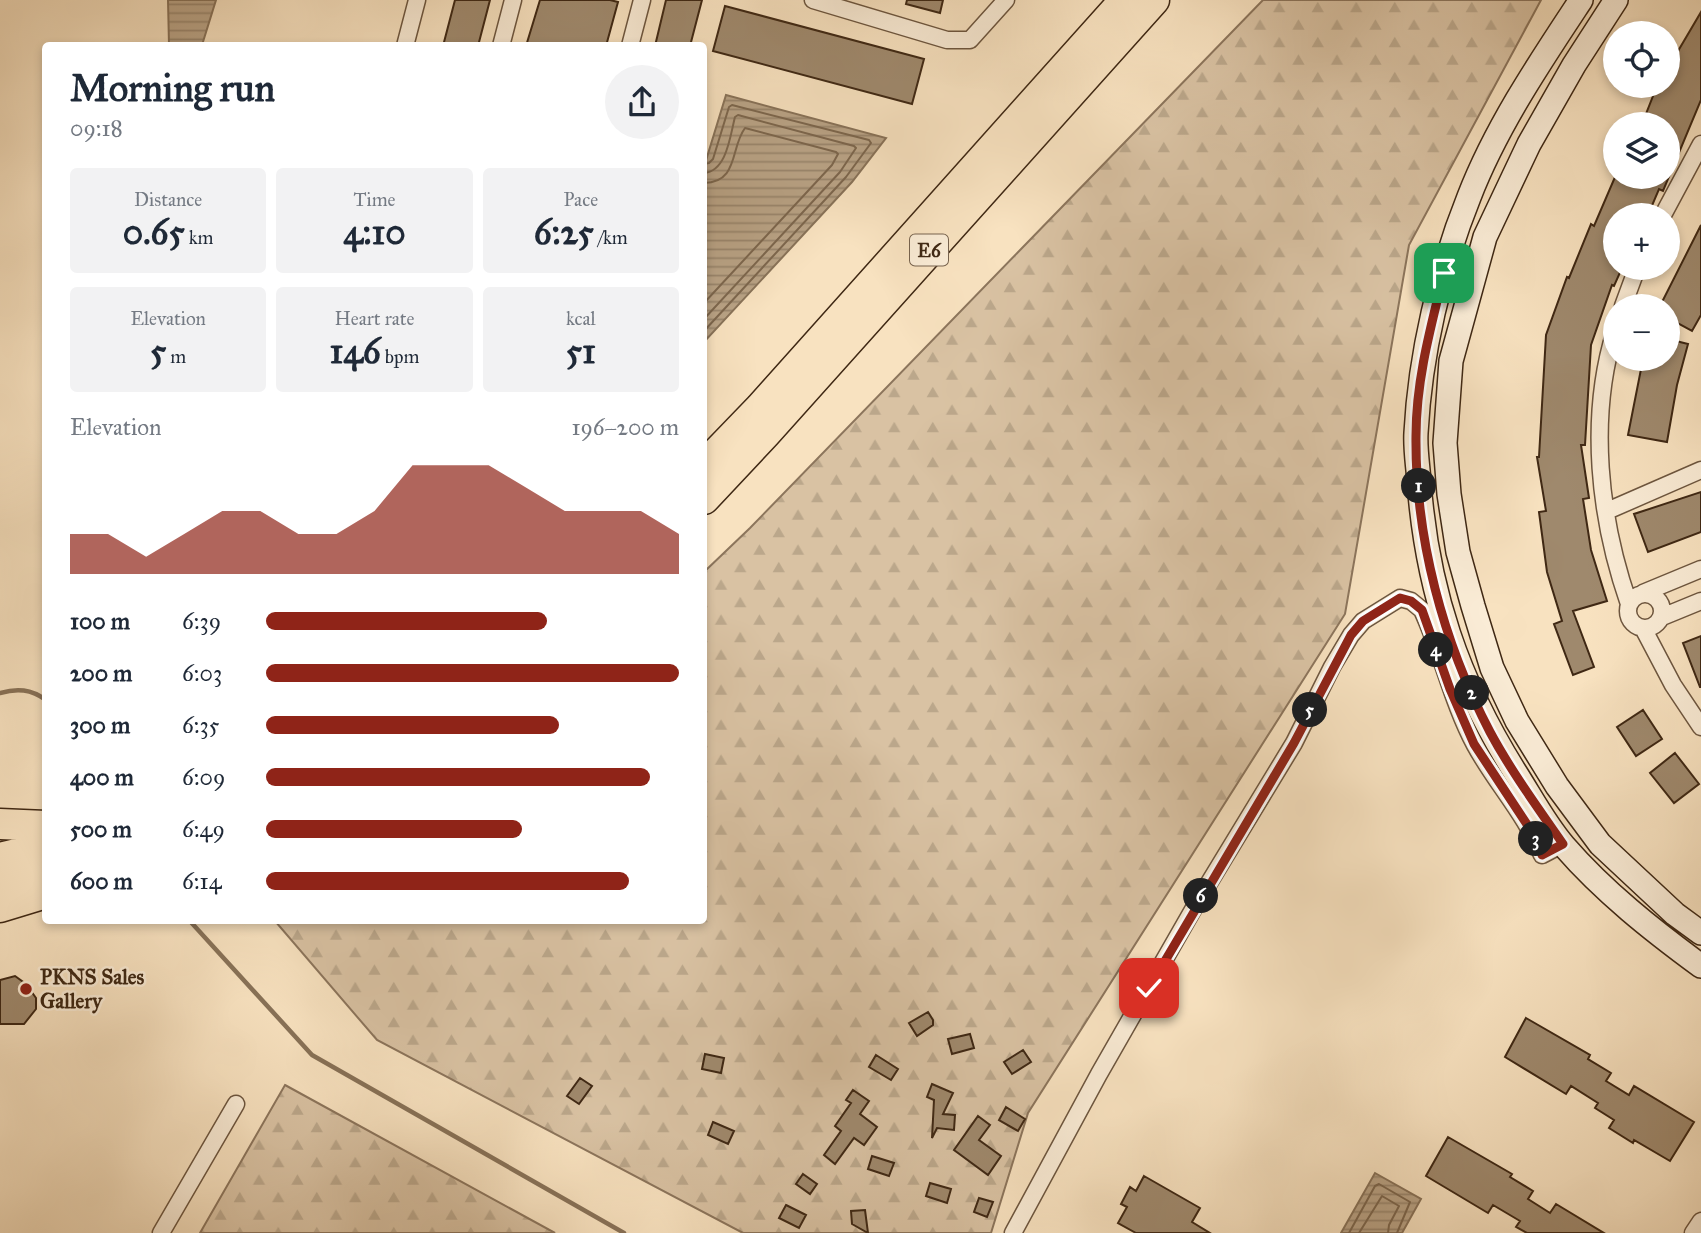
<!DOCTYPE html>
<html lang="en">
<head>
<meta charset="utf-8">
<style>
  body { margin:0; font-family:"IM FELL Great Primer",serif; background:#f2f2f3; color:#1f2937; height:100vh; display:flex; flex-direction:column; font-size:26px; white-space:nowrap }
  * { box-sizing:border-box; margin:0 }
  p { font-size:23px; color:#747a83 }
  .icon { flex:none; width:38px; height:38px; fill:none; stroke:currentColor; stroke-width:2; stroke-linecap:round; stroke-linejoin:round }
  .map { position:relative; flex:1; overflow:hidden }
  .drawer { position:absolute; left:42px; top:42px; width:665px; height:882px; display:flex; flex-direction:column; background:#fff; border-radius:7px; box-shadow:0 4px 10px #0003 }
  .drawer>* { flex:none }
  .fabs { position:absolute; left:1603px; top:21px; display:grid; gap:14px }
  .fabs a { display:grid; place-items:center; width:77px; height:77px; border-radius:50%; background:#fff; box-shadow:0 4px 10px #0003; font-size:35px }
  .pin { position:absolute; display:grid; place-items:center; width:60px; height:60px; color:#fff; margin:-30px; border-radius:14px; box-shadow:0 4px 10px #0006 }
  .km { position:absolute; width:35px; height:35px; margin:-18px; border-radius:50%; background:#222; color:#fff; font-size:19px; line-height:35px; text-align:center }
  .round { display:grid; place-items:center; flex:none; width:74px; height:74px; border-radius:37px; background:#f2f2f3 }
  .overview { display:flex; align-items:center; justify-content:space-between; height:119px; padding:0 28px }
  h1 { font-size:38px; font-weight:700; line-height:52px }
  .stats { display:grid; grid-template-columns:repeat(3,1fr); gap:10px; height:119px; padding:7px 28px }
  .stats div { display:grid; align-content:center; border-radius:7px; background:#f2f2f3; text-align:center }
  .stats b { font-size:35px; font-weight:700 }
  .stats small { font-size:19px; font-weight:400 }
  .stats p { font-size:19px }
  .chart { height:196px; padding:14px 28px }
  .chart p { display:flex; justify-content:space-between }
  .chart svg { width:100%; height:126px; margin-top:7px; fill:#8f2418; opacity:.7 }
  ul { padding:0 28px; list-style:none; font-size:23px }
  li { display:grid; grid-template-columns:112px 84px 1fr; align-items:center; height:52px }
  li i { height:18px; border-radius:9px; background:#8f2418 }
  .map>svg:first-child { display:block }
</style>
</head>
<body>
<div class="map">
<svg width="1701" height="1233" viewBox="0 0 1701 1233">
  <defs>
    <pattern id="forest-firs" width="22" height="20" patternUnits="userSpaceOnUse" patternTransform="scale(1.75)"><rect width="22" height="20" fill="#d9c2a3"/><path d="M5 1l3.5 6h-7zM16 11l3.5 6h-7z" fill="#bba78b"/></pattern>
    <pattern id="water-rules" width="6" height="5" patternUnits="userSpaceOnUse" patternTransform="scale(1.75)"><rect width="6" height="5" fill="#b9a386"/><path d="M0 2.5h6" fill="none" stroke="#98856c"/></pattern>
  </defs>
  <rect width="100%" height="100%" fill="#f8e2c0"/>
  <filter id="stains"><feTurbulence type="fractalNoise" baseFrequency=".00286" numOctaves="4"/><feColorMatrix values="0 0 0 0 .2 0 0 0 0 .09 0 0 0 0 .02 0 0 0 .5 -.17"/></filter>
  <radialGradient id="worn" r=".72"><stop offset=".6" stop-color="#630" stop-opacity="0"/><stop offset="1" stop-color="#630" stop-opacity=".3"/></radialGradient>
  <path fill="url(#forest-firs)" stroke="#8c755c" stroke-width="2" d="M1263,0H1541L1409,245L1345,614L1028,1113L991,1233H743L377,1040L275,921L704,920V572L750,528Z
    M285,1085L555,1233H200Z"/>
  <path fill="url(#water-rules)" stroke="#887258" stroke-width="2" d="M168,0H216L202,45H169Z
    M726,95L886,138L852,182L704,342V167Z
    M1375,1173L1421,1199L1402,1233H1341Z"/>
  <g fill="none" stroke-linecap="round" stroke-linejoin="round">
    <path stroke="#7c664d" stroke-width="2" d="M704,164L709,163L713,159L729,107L732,105L869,140L871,143L846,177L704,331
      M704,173C727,171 730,136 735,117L738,115L854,146L856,148L840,172L704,319
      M704,183C739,182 730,148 745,128L836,152L838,154L832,165L704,303
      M1349,1233L1375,1186L1379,1184L1410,1202L1397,1233
      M1359,1233L1382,1196L1399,1206L1389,1225L1388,1233"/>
    <path stroke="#887258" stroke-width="4.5" d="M0,693C17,688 31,689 46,700
      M189,920L312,1055L624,1233"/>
  </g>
  <path fill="#9f896d" stroke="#3f2814" stroke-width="2" d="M455,0H490L478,46H443Z
    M540,0H610L618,2L606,46H526Z
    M666,0H702L690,46H655Z
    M907,0H943L940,13L906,4Z
    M725,6L924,59L912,104L713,51Z
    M1701,12V100L1663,191L1659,189L1648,215H1615V268H1622L1614,286L1612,285L1591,345L1585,445H1581L1589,498L1583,499L1591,550L1607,601L1573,611L1594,667L1573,675L1554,624L1562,621L1547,572L1539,512L1546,511L1537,457H1539L1546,335L1567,277L1569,278L1591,224L1594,226L1615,177H1668V124H1642L1657,86H1668V68Z
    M1701,225V315L1692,331L1668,318V306H1660Z
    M1668,339L1688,344L1677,385L1667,442L1628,435L1643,359H1668Z
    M1701,492V532L1648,552L1634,514Z
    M1701,636V687H1700L1683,643Z
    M1643,710L1662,739L1636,756L1617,727Z
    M1675,753L1699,784L1674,803L1650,773Z
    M15,976L26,984L36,998V1009L24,1024H0V980Z
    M928,1012L933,1020V1025L917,1036L909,1023Z
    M1526,1018L1590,1055L1588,1059L1611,1073L1606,1081L1629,1095L1634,1086L1694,1122L1670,1161L1634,1140L1633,1143L1609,1128L1614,1120L1595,1108L1598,1103L1571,1086L1566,1094L1505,1057Z
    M970,1034L974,1048L952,1054L948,1039Z
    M1023,1050L1031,1062L1012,1074L1004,1062Z
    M705,1054L724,1058L721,1073L702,1069Z
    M876,1055L898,1069L891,1080L869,1067Z
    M580,1078L592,1086L579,1104L567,1096Z
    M932,1084L953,1093L943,1114L955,1115L954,1130L937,1128L932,1138L934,1100L927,1097Z
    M853,1090L869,1101L860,1114L877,1127L864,1145L854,1138L835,1164L824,1155L841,1131L835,1126L851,1103L846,1100Z
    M1006,1107L1025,1119L1018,1131L999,1120Z
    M978,1116L990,1125L979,1140L1001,1156L988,1175L954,1150Z
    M713,1122L734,1131L728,1144L708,1135Z
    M1448,1137L1512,1174L1510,1177L1533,1191L1528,1199L1550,1213L1556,1204L1604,1233H1527L1516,1227L1520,1221L1493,1205L1488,1213L1426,1176Z
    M872,1156L894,1163L889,1176L868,1169Z
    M803,1174L817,1184L810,1194L796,1184Z
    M1144,1176L1200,1208L1192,1222L1210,1233H1136L1118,1223L1127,1207L1121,1204L1130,1187L1136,1191Z
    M930,1183L951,1189L947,1203L926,1196Z
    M979,1198L993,1202L987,1217L974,1212Z
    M786,1205L806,1215L799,1228L779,1218Z
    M865,1210L868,1233L852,1224L851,1211Z"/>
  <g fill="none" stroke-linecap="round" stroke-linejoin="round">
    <g stroke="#6d563f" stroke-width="19">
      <path id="minor" d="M813,0L947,40H970L1006,0
        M405,46L417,0
        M501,46L513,0
        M630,46L642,0
        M1663,215L1701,144
        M1623,306L1637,268
        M1615,331C1588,418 1599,518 1629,604
        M1607,511L1701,470
        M1643,593L1701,569
        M1628 611a17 17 0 1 1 34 0a17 17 0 1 1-34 0Z
        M1662,617L1701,601
        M1643,628L1673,685L1701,727
        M161,1233L236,1104
        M1013,1233L1099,1074L1198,901L1294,743L1332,667L1351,635L1363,621L1400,598L1411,601L1422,610C1442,653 1452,702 1475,745C1495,782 1526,815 1542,855L1563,844
        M1693,1233L1701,1221"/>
    </g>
    <g stroke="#3f2814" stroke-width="26">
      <path id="secondary" d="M1581,0C1540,62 1496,127 1469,197C1440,269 1420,355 1416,433C1415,449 1418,466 1419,482C1427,591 1458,681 1515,772C1531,797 1545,824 1564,846C1604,892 1652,930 1701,966
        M1616,0L1574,65L1529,144L1485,237L1451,361L1445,443L1449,494L1458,552L1473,606L1492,668L1517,721L1557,786L1600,844L1675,914L1701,933"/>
    </g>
    <g stroke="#3f2814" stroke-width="33">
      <path id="motorway" d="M704,466L760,408L1125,0
        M704,499L765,434L1154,0
        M0,824L46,826
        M0,858L46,847
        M0,879L46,870
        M0,907L46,893"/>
    </g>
    <use href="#minor" stroke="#faecd6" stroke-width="16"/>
    <use href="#secondary" stroke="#faecd6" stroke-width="23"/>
    <use href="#motorway" stroke="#f8e2c0" stroke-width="30"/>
  </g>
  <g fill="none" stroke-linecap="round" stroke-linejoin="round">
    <g stroke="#fff" stroke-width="14">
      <path id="route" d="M1149,988L1294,743L1351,635L1363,621L1400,598L1411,601L1422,610L1450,689L1474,744L1536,838L1542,855L1563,844C1538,808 1511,771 1490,732C1443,642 1415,538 1416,436C1416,380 1431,326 1444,273"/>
    </g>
    <use href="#route" stroke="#8f2418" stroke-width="9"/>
  </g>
  <circle fill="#8f2418" stroke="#faecd6" stroke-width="2.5" cx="26" cy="989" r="7"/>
  <g text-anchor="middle" stroke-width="5" stroke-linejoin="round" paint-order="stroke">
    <rect fill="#faecd6" stroke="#77634e" stroke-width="2" x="910" y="234.5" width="38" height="31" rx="5"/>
    <g font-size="19" font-weight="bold" fill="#3f2814">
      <text x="929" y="257">E6</text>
    </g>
    <g font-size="21" font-weight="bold" fill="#3f2814" stroke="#faecd6" text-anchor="start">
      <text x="40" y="984">PKNS Sales<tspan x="40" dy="24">Gallery</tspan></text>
    </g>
  </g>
  <rect width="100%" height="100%" filter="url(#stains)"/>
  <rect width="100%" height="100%" fill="url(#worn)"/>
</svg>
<div class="fabs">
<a><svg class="icon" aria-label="locate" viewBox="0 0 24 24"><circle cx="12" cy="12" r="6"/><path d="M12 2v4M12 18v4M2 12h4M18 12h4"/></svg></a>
<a><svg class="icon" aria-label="layers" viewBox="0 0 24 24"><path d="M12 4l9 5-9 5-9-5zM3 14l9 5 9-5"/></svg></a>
<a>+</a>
<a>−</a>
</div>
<div class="pin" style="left:1444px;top:273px;background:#1e9e55"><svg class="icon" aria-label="arrive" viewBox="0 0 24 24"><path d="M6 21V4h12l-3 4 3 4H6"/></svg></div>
<div class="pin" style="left:1149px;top:988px;background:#d93025"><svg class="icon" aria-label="check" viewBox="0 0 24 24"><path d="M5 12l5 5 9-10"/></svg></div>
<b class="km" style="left:1419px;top:486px">1</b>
<b class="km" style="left:1472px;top:693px">2</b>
<b class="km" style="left:1536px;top:839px">3</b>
<b class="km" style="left:1436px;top:650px">4</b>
<b class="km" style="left:1310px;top:710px">5</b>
<b class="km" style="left:1201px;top:896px">6</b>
<section class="drawer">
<div class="overview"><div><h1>Morning run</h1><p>09:18</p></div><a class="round"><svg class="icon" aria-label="share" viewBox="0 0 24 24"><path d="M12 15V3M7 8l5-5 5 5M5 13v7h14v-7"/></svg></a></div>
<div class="stats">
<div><p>Distance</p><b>0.65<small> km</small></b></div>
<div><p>Time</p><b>4:10</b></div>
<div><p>Pace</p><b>6:25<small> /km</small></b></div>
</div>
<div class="stats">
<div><p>Elevation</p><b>5<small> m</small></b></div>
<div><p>Heart rate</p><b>146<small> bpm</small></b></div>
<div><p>kcal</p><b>51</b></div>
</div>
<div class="chart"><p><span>Elevation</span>196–200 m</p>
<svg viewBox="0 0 160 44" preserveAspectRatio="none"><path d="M0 44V30L10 30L20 38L30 30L40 22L50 22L60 30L70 30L80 22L90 6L100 6L110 6L120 14L130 22L140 22L150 22L160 30V44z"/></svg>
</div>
<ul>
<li><b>100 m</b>6:39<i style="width:68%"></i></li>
<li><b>200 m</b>6:03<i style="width:100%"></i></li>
<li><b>300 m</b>6:35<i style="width:71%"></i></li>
<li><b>400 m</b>6:09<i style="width:93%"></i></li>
<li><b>500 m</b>6:49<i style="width:62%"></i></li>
<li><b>600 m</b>6:14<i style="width:88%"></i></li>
</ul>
</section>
</div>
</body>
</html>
